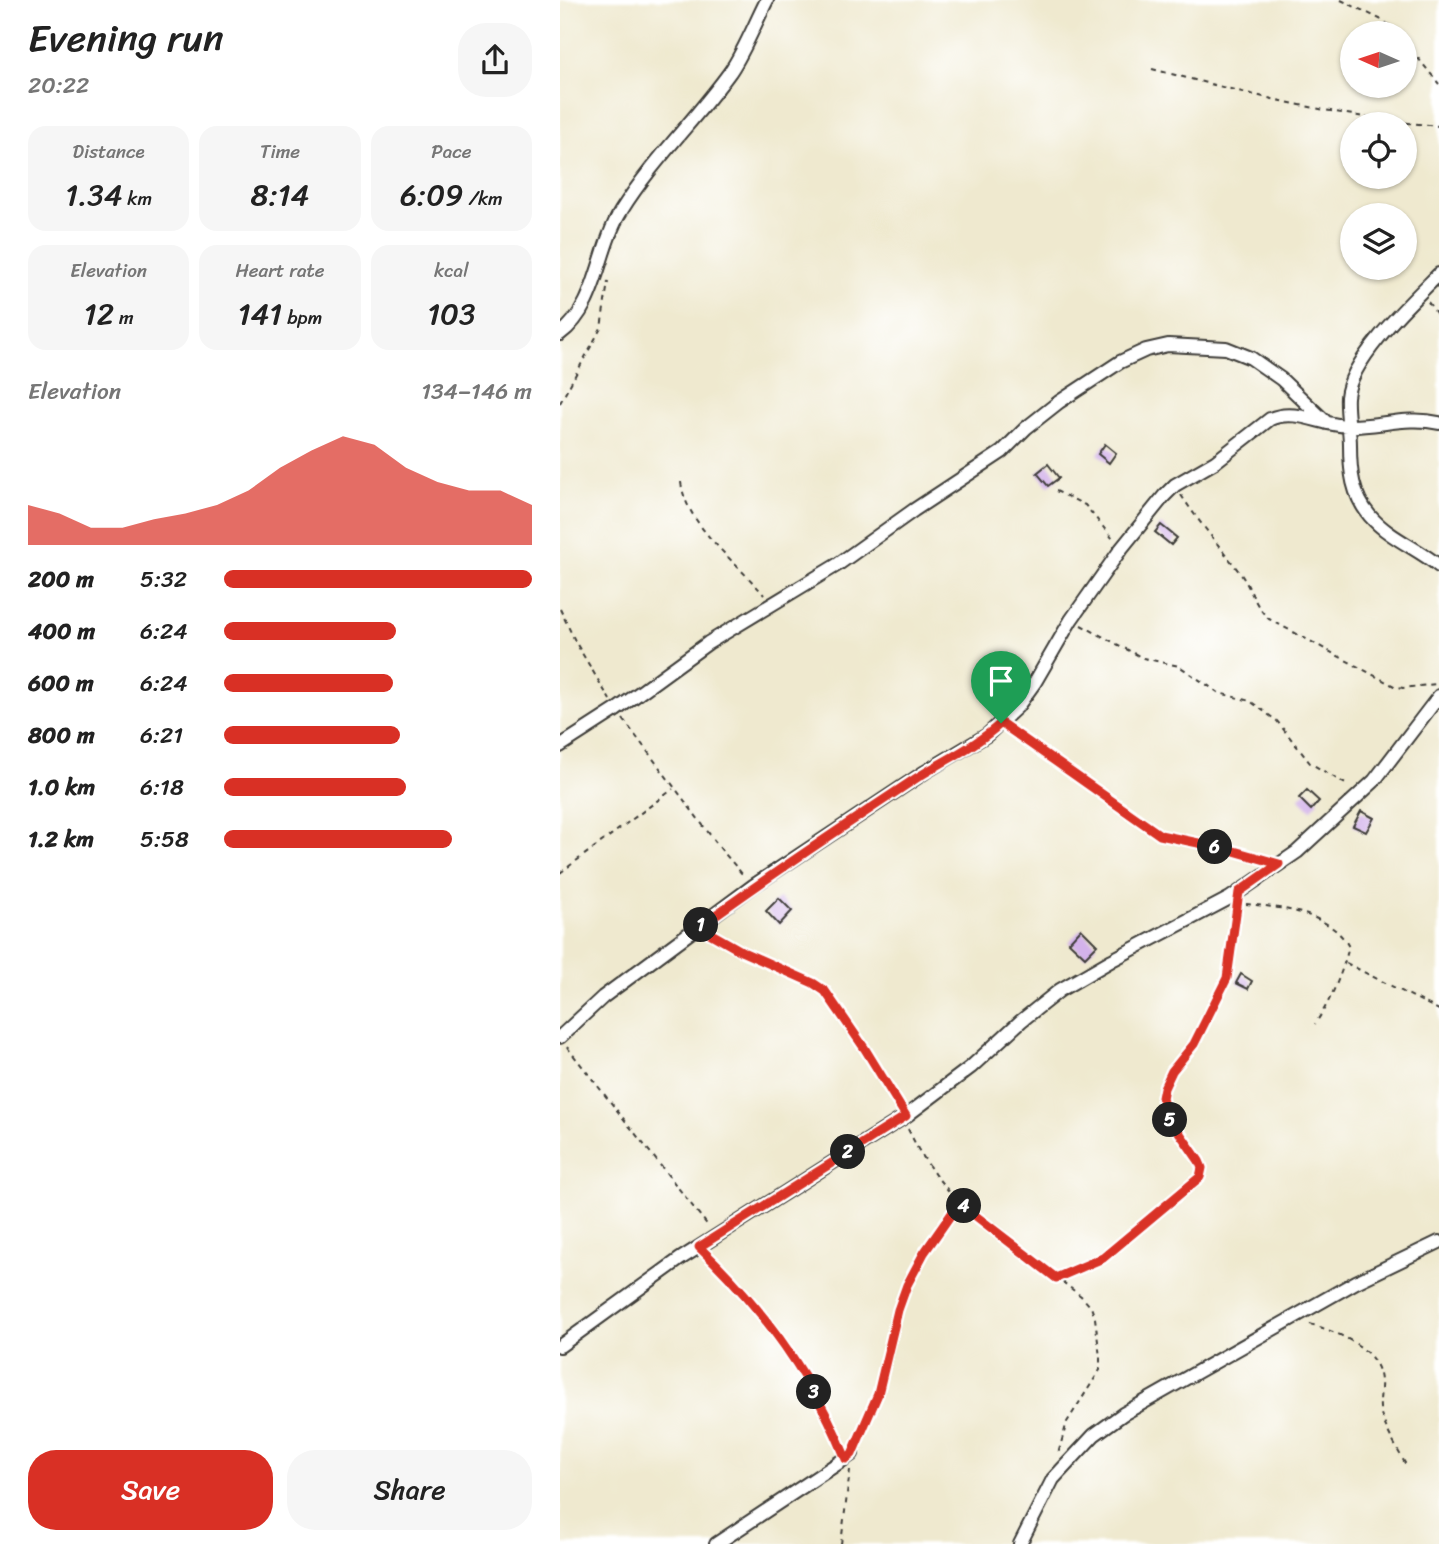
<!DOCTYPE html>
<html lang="en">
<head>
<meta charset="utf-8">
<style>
  body { margin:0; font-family:Sriracha,sans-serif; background:#f6f6f6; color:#222; height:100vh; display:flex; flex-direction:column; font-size:26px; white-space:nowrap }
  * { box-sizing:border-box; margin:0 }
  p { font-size:23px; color:#767676 }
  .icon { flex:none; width:38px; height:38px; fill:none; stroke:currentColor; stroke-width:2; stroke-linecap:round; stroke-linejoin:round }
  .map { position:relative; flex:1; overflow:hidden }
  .side { display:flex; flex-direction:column; background:#fff; width:560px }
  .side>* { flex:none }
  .needle { width:46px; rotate:273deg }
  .fabs { position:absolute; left:780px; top:21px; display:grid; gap:14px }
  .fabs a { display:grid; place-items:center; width:77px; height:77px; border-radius:50%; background:#fff; box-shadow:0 2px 5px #0004; font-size:35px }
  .pin { position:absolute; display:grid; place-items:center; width:60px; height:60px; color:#fff; margin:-72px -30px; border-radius:50% 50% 50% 0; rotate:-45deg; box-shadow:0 0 7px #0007 }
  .pin .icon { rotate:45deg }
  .km { position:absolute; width:35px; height:35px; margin:-18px; border-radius:50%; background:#222; color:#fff; font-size:19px; line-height:35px; text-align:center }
  .round { display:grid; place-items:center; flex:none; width:74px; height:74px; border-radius:28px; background:#f6f6f6 }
  .summary { display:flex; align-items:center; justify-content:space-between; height:119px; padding:0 28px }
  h1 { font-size:38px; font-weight:600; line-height:52px }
  .metrics { display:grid; grid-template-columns:repeat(3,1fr); gap:10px; height:119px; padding:7px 28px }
  .metrics div { display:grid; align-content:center; border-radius:18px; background:#f6f6f6; text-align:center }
  .metrics b { font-size:30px; font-weight:600 }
  .metrics small { font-size:19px; font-weight:400 }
  .metrics p { font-size:19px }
  .chart { height:196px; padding:14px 28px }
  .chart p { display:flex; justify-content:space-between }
  .chart svg { width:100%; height:126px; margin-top:7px; fill:#d93025; opacity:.7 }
  .cta { display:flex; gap:14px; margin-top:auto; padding:14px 28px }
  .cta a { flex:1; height:80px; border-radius:28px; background:#d93025; color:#fff; font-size:28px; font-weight:600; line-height:80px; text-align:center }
  .cta a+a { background:#f6f6f6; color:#222 }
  ul { padding:0 28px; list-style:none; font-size:23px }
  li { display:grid; grid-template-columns:112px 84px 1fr; align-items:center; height:52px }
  li i { height:18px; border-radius:9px; background:#d93025 }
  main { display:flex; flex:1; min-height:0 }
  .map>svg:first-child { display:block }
</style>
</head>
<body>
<main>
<section class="side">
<div class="summary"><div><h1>Evening run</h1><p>20:22</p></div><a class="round"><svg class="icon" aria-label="share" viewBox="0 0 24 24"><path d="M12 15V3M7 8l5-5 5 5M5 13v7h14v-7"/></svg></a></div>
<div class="metrics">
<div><p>Distance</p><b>1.34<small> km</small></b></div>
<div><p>Time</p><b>8:14</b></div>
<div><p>Pace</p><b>6:09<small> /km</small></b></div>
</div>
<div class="metrics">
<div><p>Elevation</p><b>12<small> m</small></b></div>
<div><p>Heart rate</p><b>141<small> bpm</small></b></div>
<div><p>kcal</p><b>103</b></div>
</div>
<div class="chart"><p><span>Elevation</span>134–146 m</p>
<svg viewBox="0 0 160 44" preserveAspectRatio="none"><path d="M0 44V30L10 33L20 38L30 38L40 35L50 33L60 30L70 25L80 17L90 11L100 6L110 9L120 17L130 22L140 25L150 25L160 30V44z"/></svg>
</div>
<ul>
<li><b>200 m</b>5:32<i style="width:100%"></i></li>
<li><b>400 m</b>6:24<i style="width:56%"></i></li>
<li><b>600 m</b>6:24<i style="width:55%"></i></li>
<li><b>800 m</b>6:21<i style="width:57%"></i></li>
<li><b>1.0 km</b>6:18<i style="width:59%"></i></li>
<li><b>1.2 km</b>5:58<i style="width:74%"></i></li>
</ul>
<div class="cta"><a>Save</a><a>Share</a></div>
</section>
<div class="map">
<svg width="879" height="1544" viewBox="0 0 879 1544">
  <rect width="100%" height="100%" fill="#fff"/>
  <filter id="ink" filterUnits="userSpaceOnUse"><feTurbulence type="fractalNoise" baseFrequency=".0143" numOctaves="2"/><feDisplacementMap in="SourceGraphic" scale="14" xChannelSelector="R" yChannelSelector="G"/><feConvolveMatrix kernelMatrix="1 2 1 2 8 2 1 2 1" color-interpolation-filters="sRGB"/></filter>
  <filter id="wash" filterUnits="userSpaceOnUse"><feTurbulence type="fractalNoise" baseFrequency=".00686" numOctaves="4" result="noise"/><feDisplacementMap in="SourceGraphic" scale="28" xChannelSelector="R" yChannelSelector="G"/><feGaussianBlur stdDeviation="1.57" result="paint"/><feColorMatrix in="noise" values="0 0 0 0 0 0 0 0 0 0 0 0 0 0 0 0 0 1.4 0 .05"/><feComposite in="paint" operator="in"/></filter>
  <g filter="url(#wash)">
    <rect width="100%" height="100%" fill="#efe9cf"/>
    <g id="blocks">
      <path fill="#d3b2ea" d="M545,444L556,453L549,463L538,454Z
        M488,464L499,478L488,486L477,473Z
        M601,525L617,538L611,545L595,532Z
        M747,790L759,801L751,810L739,798Z
        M801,811L814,818L806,832L793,826Z
        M219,898L232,911L219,925L206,911Z
        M521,929L537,945L525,957L509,942Z
        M681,974L692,981L688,989L676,983Z"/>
    </g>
  </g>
  <g filter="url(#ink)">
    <use href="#blocks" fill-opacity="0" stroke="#3c3b37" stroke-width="2"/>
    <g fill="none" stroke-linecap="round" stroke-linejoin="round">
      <g stroke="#3c3b37" stroke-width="16">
        <path id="street" d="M879,274C852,301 790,359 787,397C786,413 790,430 790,445C790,471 792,495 810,516C829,538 857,548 879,566
          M0,334C38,306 37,250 61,211C92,161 136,119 170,72C185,50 195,23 207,0
          M0,746L56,710L148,643L277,565L354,510L442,452L466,428L499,402L560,362L586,350L608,345L666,348L691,358L721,379L767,423
          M0,1037L43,997L193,886L365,772L427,735L457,707L475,682L511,620L561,549L604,496L615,485L655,462L710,419C737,407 763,427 791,426C821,426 848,416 879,423
          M0,1346L120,1259L346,1116L411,1067L461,1021L500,990L552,960L670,898L737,852L814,781L879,696
          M156,1544L292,1454
          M460,1544L493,1479L534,1435L563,1414L796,1282L879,1242"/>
      </g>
      <path stroke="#3c3b37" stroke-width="2" stroke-dasharray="5 5" stroke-linecap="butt" d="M781,0L824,21L838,33
        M845,42L879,84
        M592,69C688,94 781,118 879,126
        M868,302L879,317
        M0,403L41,328L48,282
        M121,482C126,526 177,562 204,595
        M496,491L525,505L553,539
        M621,495C640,524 660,546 680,573C692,589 693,604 709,619L834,686L843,688L876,684
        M0,609L16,643L50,700
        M521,625L583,658L619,666L659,693L690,701L717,721L750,763L789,786
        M63,719L160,848L183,875
        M450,729L599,835L701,859
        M0,873L113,789
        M686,904C721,907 771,913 789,947C781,976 771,1000 755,1024
        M150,933L183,952L253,983L265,991L305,1049L339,1104
        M786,963L879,1010
        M7,1047L149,1227
        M348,1129L358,1149L375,1175L399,1203L521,1296L531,1307L535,1318L540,1357V1370L507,1422L498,1454
        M148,1255C204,1309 253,1375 281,1448
        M497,1278L543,1258L641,1177L642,1168C632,1148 603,1121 602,1098C602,1076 624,1060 635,1043C646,1023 658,1001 666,980C674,958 674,932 677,910
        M750,1324C777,1332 819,1348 821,1381C822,1392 818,1403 821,1414C827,1433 838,1450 847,1467
        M298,1441L318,1394L338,1310L347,1285L364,1253L398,1204
        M281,1544L290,1470"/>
      <use href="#street" stroke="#fff" stroke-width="12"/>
    </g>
  </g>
  <g fill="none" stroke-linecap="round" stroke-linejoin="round" filter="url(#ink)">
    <g stroke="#fff" stroke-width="14">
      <path id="route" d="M441,723L600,835L667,849L719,864L679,892L667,978L634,1044L612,1071L604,1088L602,1098L605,1110L612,1122L639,1161L642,1168L640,1177L543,1258L496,1278L399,1203L364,1253L347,1285L338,1310L318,1394L292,1454L286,1459C253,1376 203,1308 139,1247L346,1116L305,1049L265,991L253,983L183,952L139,927C208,876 280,829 352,781C381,762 415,747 441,723Z"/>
    </g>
    <use href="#route" stroke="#d93025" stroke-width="9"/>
  </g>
</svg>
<div class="fabs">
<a><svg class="needle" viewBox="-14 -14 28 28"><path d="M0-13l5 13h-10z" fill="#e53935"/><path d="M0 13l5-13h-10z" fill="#767676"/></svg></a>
<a><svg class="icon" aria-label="locate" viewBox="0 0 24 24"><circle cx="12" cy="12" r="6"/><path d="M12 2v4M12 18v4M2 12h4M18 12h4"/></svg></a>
<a><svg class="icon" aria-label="layers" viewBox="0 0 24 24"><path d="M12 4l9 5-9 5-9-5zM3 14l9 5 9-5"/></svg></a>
</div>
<div class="pin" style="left:441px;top:723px;background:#1e9e55"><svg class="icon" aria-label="arrive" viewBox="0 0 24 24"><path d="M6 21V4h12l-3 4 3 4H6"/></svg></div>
<b class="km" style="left:141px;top:925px">1</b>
<b class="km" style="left:288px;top:1152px">2</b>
<b class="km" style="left:254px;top:1392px">3</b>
<b class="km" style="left:404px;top:1206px">4</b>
<b class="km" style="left:610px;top:1120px">5</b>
<b class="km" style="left:655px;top:847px">6</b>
</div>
</main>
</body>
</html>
